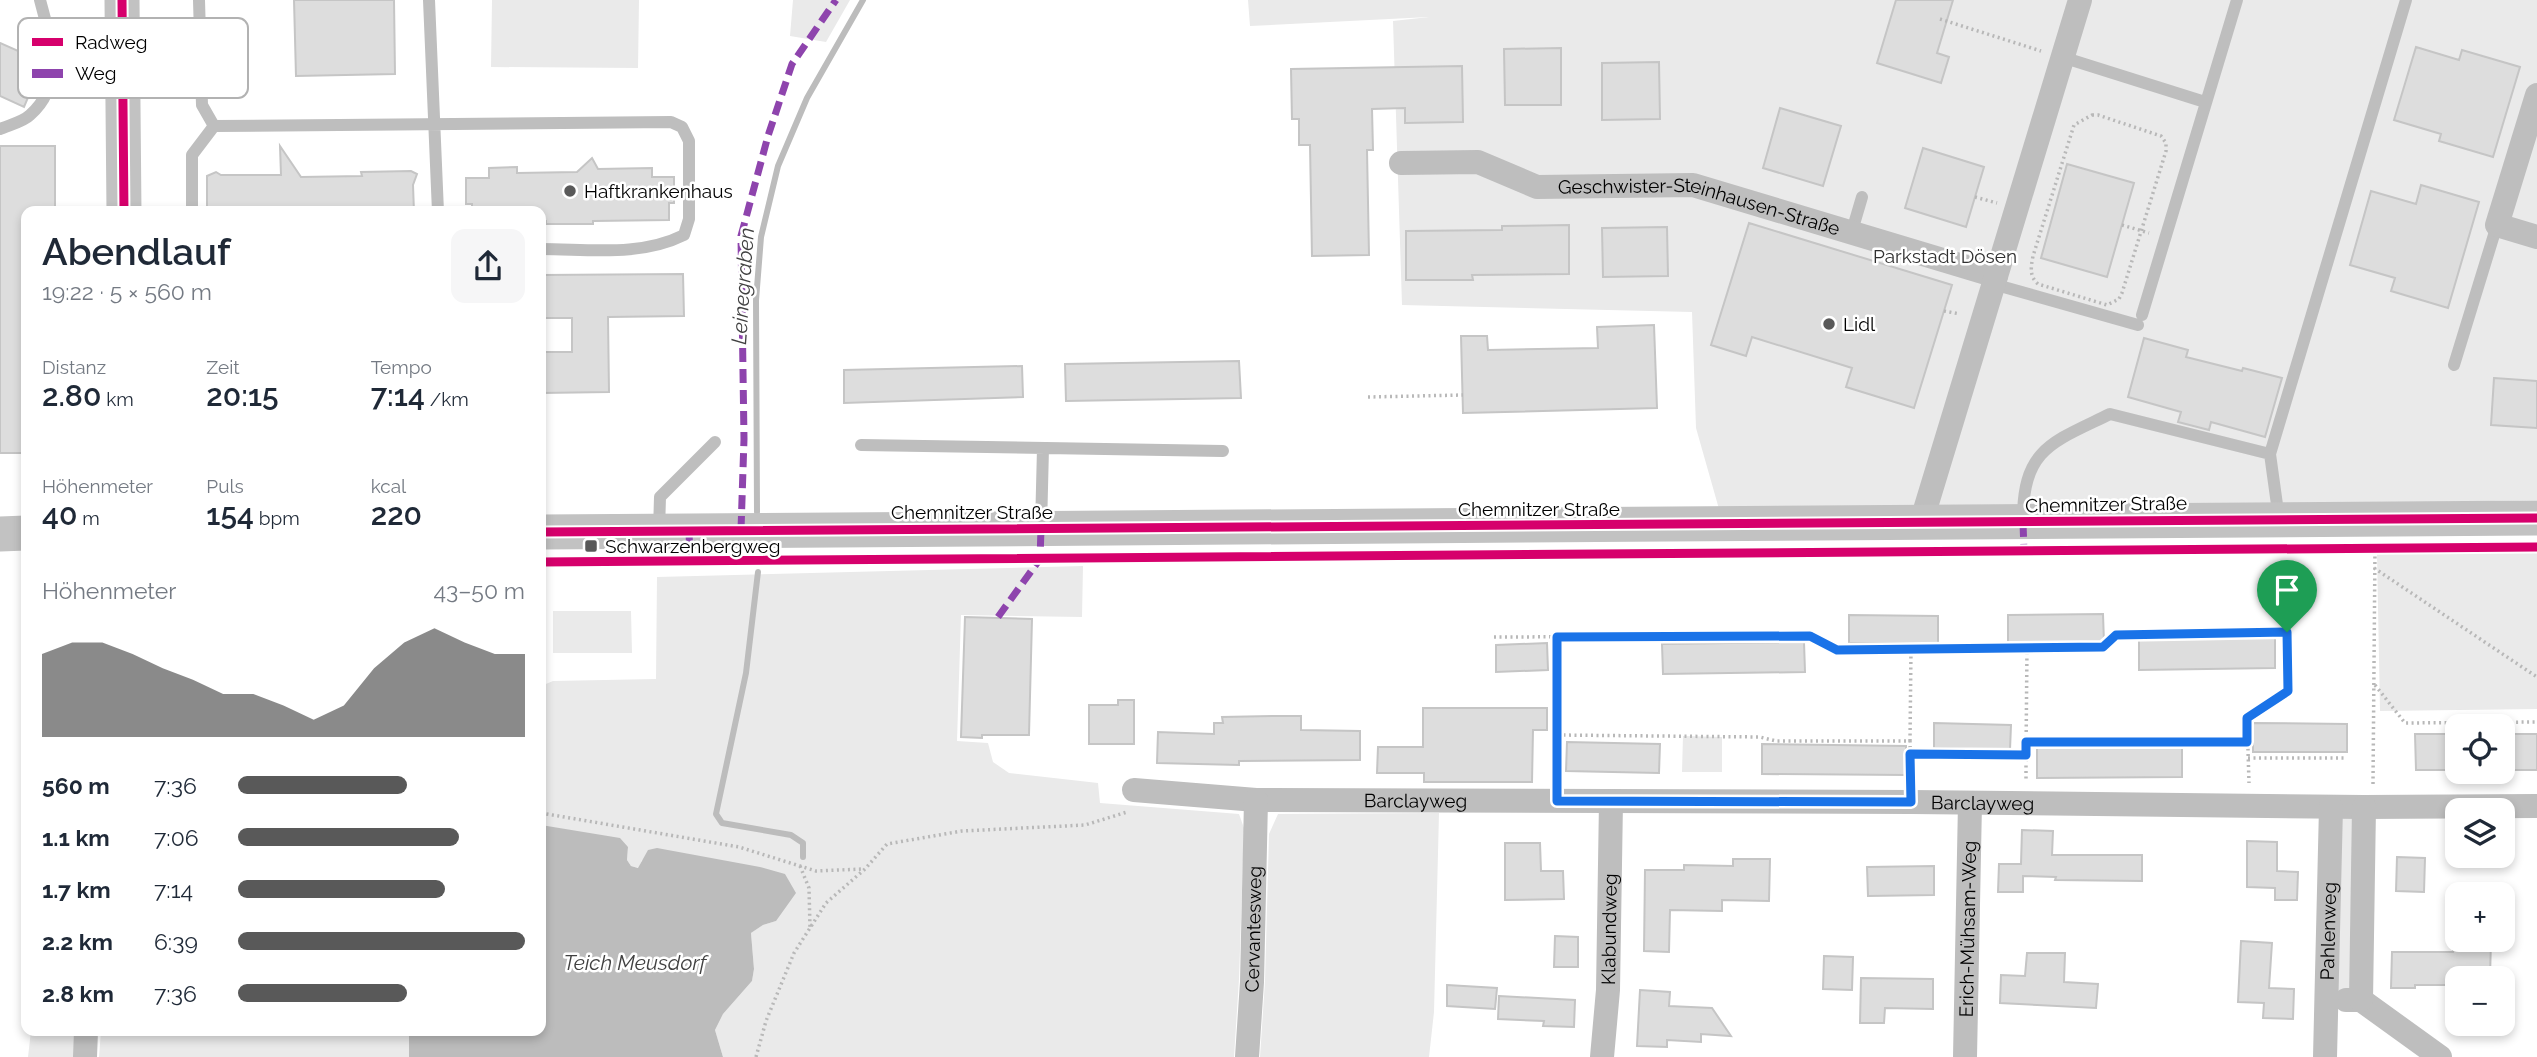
<!DOCTYPE html>
<html lang="de">
<head>
<meta charset="utf-8">
<style>
  body { margin:0; font-family:Raleway,sans-serif; background:#f6f6f7; color:#1f2937; height:100vh; display:flex; flex-direction:column; font-size:26px; white-space:nowrap }
  * { box-sizing:border-box; margin:0 }
  p { font-size:23px; color:#747a83 }
  .icon { flex:none; width:38px; height:38px; fill:none; stroke:currentColor; stroke-width:2; stroke-linecap:round; stroke-linejoin:round }
  .map { position:relative; flex:1; overflow:hidden }
  .side { position:absolute; left:21px; top:206px; width:525px; height:830px; display:flex; flex-direction:column; background:#fff; border-radius:14px; box-shadow:0 4px 10px #0003 }
  .side>* { flex:none }
  .controls { position:absolute; left:2445px; top:714px; display:grid; gap:14px }
  .controls a { display:grid; place-items:center; width:70px; height:70px; border-radius:14px; background:#fff; box-shadow:0 4px 10px #0003; font-size:35px }
  .pin { position:absolute; display:grid; place-items:center; width:60px; height:60px; color:#fff; margin:-72px -30px; border-radius:50% 50% 50% 0; rotate:-45deg; box-shadow:0 0 7px #0007 }
  .pin .icon { rotate:45deg }
  .round { display:grid; place-items:center; flex:none; width:74px; height:74px; border-radius:14px; background:#f6f6f7 }
  .summary { display:flex; align-items:center; justify-content:space-between; height:119px; padding:0 21px }
  h1 { font-size:38px; font-weight:600; line-height:52px }
  .metrics { display:grid; grid-template-columns:repeat(3,1fr); gap:10px; height:119px; padding:7px 21px }
  .metrics div { display:grid; align-content:center }
  .metrics b { font-size:30px; font-weight:600 }
  .metrics small { font-size:19px; font-weight:400 }
  .metrics p { font-size:19px }
  .chart { height:196px; padding:14px 21px }
  .chart p { display:flex; justify-content:space-between }
  .chart svg { width:100%; height:126px; margin-top:7px; fill:#595959; opacity:.7 }
  ul { padding:0 21px; list-style:none; font-size:23px }
  li { display:grid; grid-template-columns:112px 84px 1fr; align-items:center; height:52px }
  li i { height:18px; border-radius:9px; background:#595959 }
  .map>svg:first-child { display:block }
</style>
</head>
<body>
<div class="map">
<svg width="2537" height="1057" viewBox="0 0 2537 1057">
  <rect width="100%" height="100%" fill="#fff"/>
  <path fill="#eaeaea" d="M492,0H639L638,68L491,67Z
    M793,0H850L826,42L790,36Z
    M1248,0H2537V500L1721,516L1696,428L1692,312L1402,305L1393,21L1429,17L1250,26Z
    M2537,552V709L2380,711L2377,554Z
    M1083,566L1082,617L961,615L957,741L988,743L993,762L1009,773L1098,783L1100,803L1239,814L1244,828L1239,979L1234,1057H723L715,1030L723,1014L752,981L754,969L751,933L763,925L776,921L642,860L639,868L631,866L627,860L628,847L541,825V686L553,681L656,679L657,577Z
    M553,611H631L632,653H553Z
    M1683,736L1722,737V772H1682Z
    M2331,807H2364L2361,1000H2328Z
    M1439,813L1434,1012L1429,1057H1260L1265,981L1269,834L1278,814Z
    M31,1031H76L75,1057H28Z
    M101,1031H409V1057H99Z"/>
  <path fill="#bcbcbc" d="M541,825L620,838L628,847L627,860L631,866L638,868L648,850L657,848L760,867L785,874L796,893L776,921L763,925L751,933L754,969L752,981L723,1014L715,1030L723,1057H409V1031H541Z"/>
  <g fill="none" stroke-linecap="round" stroke-linejoin="round">
    <path stroke="#bcbcbc" stroke-width="6" d="M757,512L756,300L761,237L778,166L807,98L863,0
      M758,572L746,673L716,814L722,823L791,835L803,843V857"/>
  </g>
  <path fill="#ddd" stroke="#c5c5c5" stroke-width="2" d="M294,0H394L395,74L296,76Z
    M1896,0H1953L1937,53L1949,57L1941,83L1877,63Z
    M0,43L43,62L24,107L0,96Z
    M2416,47L2459,60L2462,50L2520,67L2493,157L2439,141L2441,134L2394,120Z
    M1561,48V105H1505L1504,49Z
    M1659,62L1660,119L1602,120V63Z
    M1462,66L1463,122L1405,123V108L1372,109L1373,150H1367L1369,255L1312,256L1310,145H1299V119H1292L1291,69Z
    M1780,108L1841,126L1823,186L1763,168Z
    M0,146H55V212H26V453H0Z
    M280,146L301,177L362,176L361,172L411,171L417,174L413,185L414,212H207V176L216,172L221,175H281Z
    M1923,148L1984,167L1966,227L1905,208Z
    M592,158L598,169L652,168V177H674V203H669V220L593,221V224H546V221H541V212H472V204H466V178H489V168L517,167V173L577,172Z
    M2067,164L2134,183L2107,277L2041,258Z
    M2421,185L2479,202L2448,308L2391,291L2395,278L2350,265L2371,191L2416,204Z
    M1749,223L1952,285L1914,408L1846,387L1852,368L1752,337L1746,356L1711,345Z
    M1569,225V274L1472,275L1473,280H1406V231L1502,230V226Z
    M1667,227L1668,276L1603,277L1602,228Z
    M683,274L684,316L608,317L609,392L541,393V352H572V318H541V275Z
    M1654,325L1657,408L1463,413L1461,336H1487L1488,350L1598,348L1597,327Z
    M2144,338L2188,350L2186,357L2242,371L2243,368L2282,378L2265,437L2211,422L2209,430L2178,422L2181,412L2128,397Z
    M1239,361L1241,398L1066,401L1065,364Z
    M1022,366L1023,397L844,403V370Z
    M2494,378L2537,381V428L2491,425Z
    M2103,614L2104,643L2008,645V615Z
    M1849,615L1938,616V643H1849Z
    M965,617L1032,619L1029,735H982V738L961,737Z
    M2275,637V668L2139,670V639Z
    M1804,642L1805,672L1663,674L1662,644Z
    M1547,643L1548,670L1496,672V645Z
    M1118,700H1134V744H1089V705H1118Z
    M1423,708H1547V730H1533L1532,782H1424V773H1377L1378,747H1423Z
    M1276,716H1301V730L1360,731V760L1239,761V765L1157,763L1158,732L1214,734V723H1223L1222,717Z
    M1934,723L2011,725L2010,750L1934,748Z
    M2253,723L2347,724V752H2253Z
    M2415,734H2457V770H2416Z
    M2502,734H2537V770H2502Z
    M1567,742L1660,744L1659,773L1566,771Z
    M1762,744L1906,746V775L1762,774Z
    M2037,748H2182V777L2037,778Z
    M2022,830L2053,831L2052,855H2142V881L2055,880L2056,877L2023,876V892H1998L1999,864H2021Z
    M2247,841L2277,842V871L2298,872L2297,900H2275V888L2247,887Z
    M1505,843H1540L1541,871H1563L1564,899L1505,900Z
    M2397,857L2425,858L2424,892L2396,891Z
    M1733,859H1770L1769,901L1722,900V911L1670,910L1669,952L1644,951L1645,870H1684V865L1733,866Z
    M1934,866V895L1868,896L1867,867Z
    M1555,936L1578,937V967H1554Z
    M2453,940H2491L2490,978H2457V985H2415V988H2391L2392,952H2453Z
    M2241,941L2272,943L2269,988L2294,989L2293,1019L2263,1018L2264,1003L2238,1002Z
    M2027,953H2065L2064,982L2098,984L2096,1008L2000,1003L2001,975L2025,976Z
    M1824,956L1853,957L1852,990L1823,989Z
    M1861,978L1933,979V1009L1885,1008L1884,1023H1860Z
    M1447,985L1497,988L1495,1009L1447,1006Z
    M1640,990L1670,992L1669,1006L1712,1008L1731,1036L1701,1034V1042L1667,1040V1047L1637,1046Z
    M1499,996L1575,1000L1574,1027L1543,1026L1544,1021L1498,1019Z"/>
  <g fill="none" stroke-linecap="round" stroke-linejoin="round">
    <path stroke="#b8b8b8" stroke-width="3.5" stroke-dasharray="2 3.5" stroke-linecap="butt" d="M1940,19L2041,51
      M2092,115H2098L2161,136L2166,143V151L2122,293L2119,299L2107,305L2038,284C2029,276 2031,267 2033,256L2074,125Z
      M1975,197L1997,203
      M2122,225L2149,233
      M1944,311L1960,314
      M1368,397L1463,395
      M2374,568L2537,677
      M1494,637L1810,636L1837,650L2103,647L2116,634L2287,632L2288,691L2247,718L2249,783
      M1557,637V735L1760,737L1776,741H1910L1911,780
      M2375,685L2405,723L2537,722
      M1910,741L1911,649
      M2026,742H2247
      M1910,754L2026,755V781
      M2026,754L2027,648
      M2248,758H2344
      M1557,778V735
      M2373,784L2375,548
      M541,813L739,847L816,871L863,869
      M800,866L809,888L810,928
      M756,1057L766,1021L794,953L826,903L865,869L887,844L962,831L1085,825L1127,812"/>
    <path stroke="#bebebe" stroke-width="12" d="M199,0L202,105L214,126
      M429,0L438,212
      M2062,57L2205,102
      M0,129C9,125 23,122 30,115C66,84 50,38 40,0
      M192,212V155L214,126L671,122L682,127L689,141V219L684,235C640,257 589,249 541,249
      M1852,231L1862,197
      M1993,284L2138,325
      M2142,315L2237,0
      M2454,365L2497,225
      M861,445L1223,451
      M2023,519C2023,448 2053,442 2110,414L2270,454
      M2279,519L2270,454L2406,0
      M1041,528L1043,448
      M659,531L660,497L715,442"/>
    <g stroke="#bebebe" stroke-width="24">
      <path d="M2537,95L2497,225L2537,237"/>
      <path id="s1" d="M1401,163L1478,162L1537,187L1693,185L1996,276"/>
      <path d="M1921,523L2080,0"/>
      <path id="s2" d="M1134,790L1256,800L1911,802L2364,807L2537,806"/>
      <path d="M2346,1000H2361L2440,1057"/>
      <path d="M2361,1000L2364,807"/>
      <path d="M85,1057L86,1031"/>
      <path id="s3" d="M1247,1057L1252,982L1256,800"/>
      <path id="s4" d="M1602,1057L1608,990L1611,801"/>
      <path id="s5" d="M1965,1057L1970,803"/>
      <path id="s6" d="M2325,1057L2331,807"/>
    </g>
    <path stroke="#c2c2c2" stroke-width="35" d="M122,0L124,212
      M541,532L2537,518
      M0,534L26,533"/>
    <path stroke="#8e44ad" stroke-width="7" stroke-dasharray="14 7" stroke-linecap="butt" d="M2023,523L2024,551
      M741,530L744,439L741,236L768,136L792,64L836,0
      M689,531L690,560
      M998,617L1040,559L1041,529"/>
    <g stroke="#fff" stroke-width="13">
      <path id="cycleway" d="M122,0L124,212
        M541,532L2537,518
        M541,562L2537,547"/>
    </g>
    <use href="#cycleway" stroke="#d6006c" stroke-width="9"/>
  </g>
  <g fill="none" stroke-linecap="round" stroke-linejoin="round">
    <g stroke="#fff" stroke-width="14">
      <path id="route" d="M2287,632L2288,691L2247,718V742H2026V755L1910,754L1911,802L1557,801V637L1810,636L1837,650L2103,647L2116,635Z"/>
    </g>
    <use href="#route" stroke="#1a73e8" stroke-width="9"/>
  </g>
  <g fill="#595959" stroke="#fff" stroke-width="2.5">
    <circle cx="570" cy="191" r="7"/>
    <circle cx="1829" cy="324" r="7"/>
    <rect x="584" y="539" width="14" height="14" rx="3.5"/>
  </g>
  <g text-anchor="middle" stroke-width="5" stroke-linejoin="round" paint-order="stroke">
    <g font-size="19" fill="#000" stroke="#fff" text-anchor="start">
      <text x="584" y="198">Haftkrankenhaus</text>
      <text x="1843" y="331">Lidl</text>
      <text x="605" y="553">Schwarzenbergweg</text>
    </g>
    <g font-size="19" fill="#000" stroke="#fff">
      <text dy="7" stroke="none"><textPath href="#s1" startOffset="306">Geschwister-Steinhausen-Straße</textPath></text>
      <text transform="translate(2106 504) rotate(-1)" y="7">Chemnitzer Straße</text>
      <text x="1539" y="516">Chemnitzer Straße</text>
      <text x="972" y="519">Chemnitzer Straße</text>
      <text dy="7" stroke="none"><textPath href="#s2" startOffset="282">Barclayweg</textPath></text>
      <text dy="7" stroke="none"><textPath href="#s2" startOffset="849">Barclayweg</textPath></text>
      <text dy="7" stroke="none"><textPath href="#s3" startOffset="128">Cervantesweg</textPath></text>
      <text dy="7" stroke="none"><textPath href="#s4" startOffset="128">Klabundweg</textPath></text>
      <text dy="7" stroke="none"><textPath href="#s5" startOffset="128">Erich-Mühsam-Weg</textPath></text>
      <text dy="7" stroke="none"><textPath href="#s6" startOffset="126">Pahlenweg</textPath></text>
    </g>
    <g font-size="19" fill="#303030" stroke="#fff">
      <text x="1945" y="263">Parkstadt Dösen</text>
    </g>
    <g font-size="21" font-style="italic" fill="#414141" stroke="#fff">
      <text transform="translate(743 286) rotate(-86)" y="7">Leinegraben</text>
      <text x="635" y="970">Teich Meusdorf</text>
    </g>
  </g>
  <rect x="18" y="18" width="230" height="80" rx="10" fill="#fff" stroke="#b2b2b2" stroke-width="2"/>
  <rect x="32" y="38" width="31" height="8" fill="#d6006c"/>
  <rect x="32" y="69" width="31" height="9" fill="#8e44ad"/>
  <g font-size="19" fill="#000">
    <text x="75" y="49">Radweg</text>
    <text x="75" y="80">Weg</text>
  </g>
</svg>
<div class="controls">
<a><svg class="icon" aria-label="locate" viewBox="0 0 24 24"><circle cx="12" cy="12" r="6"/><path d="M12 2v4M12 18v4M2 12h4M18 12h4"/></svg></a>
<a><svg class="icon" aria-label="layers" viewBox="0 0 24 24"><path d="M12 4l9 5-9 5-9-5zM3 14l9 5 9-5"/></svg></a>
<a>+</a>
<a>−</a>
</div>
<div class="pin" style="left:2287px;top:632px;background:#1e9e55"><svg class="icon" aria-label="arrive" viewBox="0 0 24 24"><path d="M6 21V4h12l-3 4 3 4H6"/></svg></div>
<section class="side">
<div class="summary"><div><h1>Abendlauf</h1><p>19:22 · 5 × 560 m</p></div><a class="round"><svg class="icon" aria-label="share" viewBox="0 0 24 24"><path d="M12 15V3M7 8l5-5 5 5M5 13v7h14v-7"/></svg></a></div>
<div class="metrics">
<div><p>Distanz</p><b>2.80<small> km</small></b></div>
<div><p>Zeit</p><b>20:15</b></div>
<div><p>Tempo</p><b>7:14<small> /km</small></b></div>
</div>
<div class="metrics">
<div><p>Höhenmeter</p><b>40<small> m</small></b></div>
<div><p>Puls</p><b>154<small> bpm</small></b></div>
<div><p>kcal</p><b>220</b></div>
</div>
<div class="chart"><p><span>Höhenmeter</span>43–50 m</p>
<svg viewBox="0 0 160 44" preserveAspectRatio="none"><path d="M0 44V15L10 11L20 11L30 15L40 20L50 24L60 29L70 29L80 33L90 38L100 33L110 20L120 11L130 6L140 11L150 15L160 15V44z"/></svg>
</div>
<ul>
<li><b>560 m</b>7:36<i style="width:59%"></i></li>
<li><b>1.1 km</b>7:06<i style="width:77%"></i></li>
<li><b>1.7 km</b>7:14<i style="width:72%"></i></li>
<li><b>2.2 km</b>6:39<i style="width:100%"></i></li>
<li><b>2.8 km</b>7:36<i style="width:59%"></i></li>
</ul>
</section>
</div>
</body>
</html>
